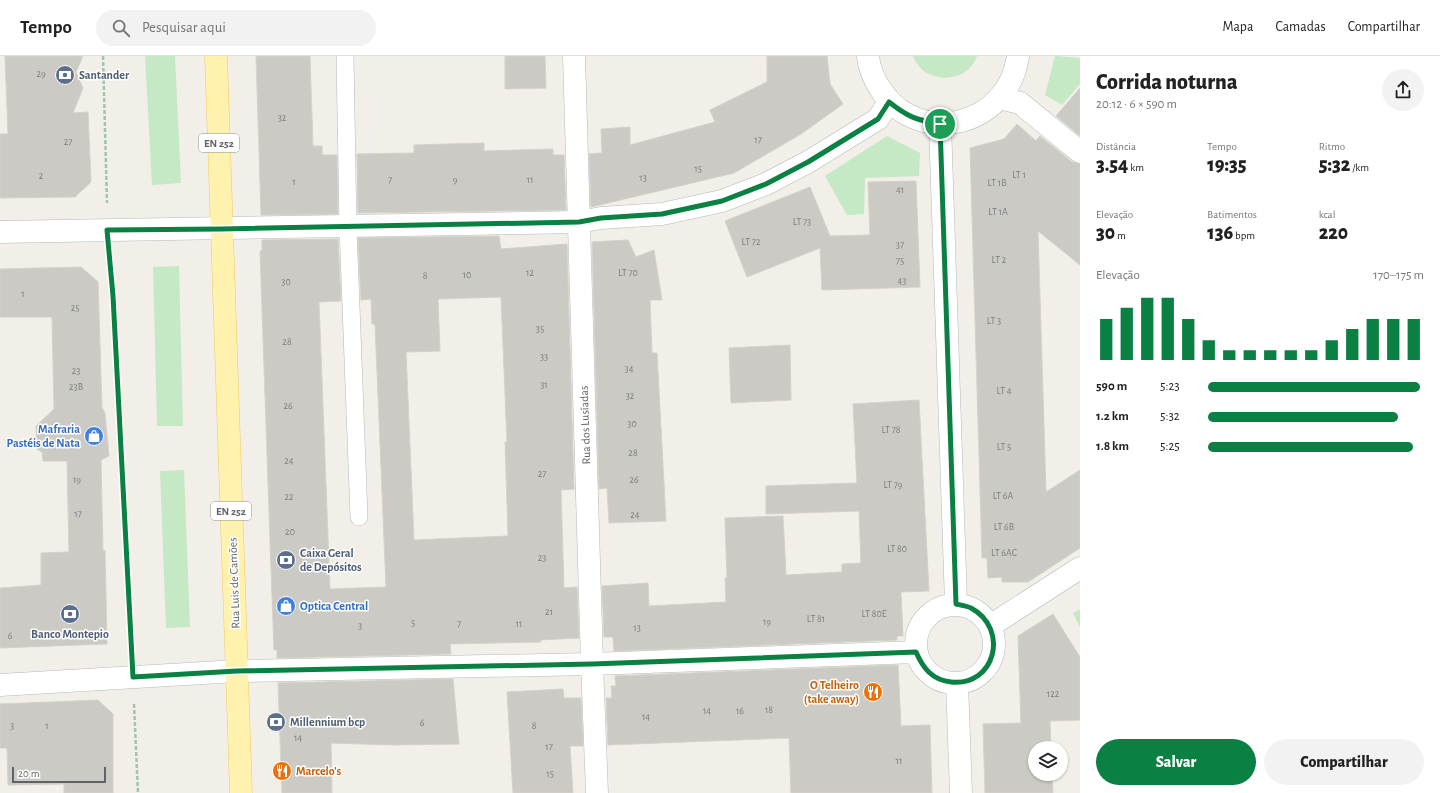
<!DOCTYPE html>
<html lang="pt">
<head>
<meta charset="utf-8">
<style>
  body { margin:0; font-family:"Alegreya Sans",sans-serif; background:#f2f2f2; color:#222; height:100vh; display:flex; flex-direction:column; font-size:15px; white-space:nowrap }
  * { box-sizing:border-box; margin:0 }
  p { font-size:13px; color:#767676 }
  .icon { flex:none; width:22px; height:22px; fill:none; stroke:currentColor; stroke-width:2; stroke-linecap:round; stroke-linejoin:round }
  .map { position:relative; flex:1; overflow:hidden }
  .side { display:flex; flex-direction:column; background:#fff; width:360px }
  .side>* { flex:none }
  .fabs { position:absolute; left:1028px; top:685px; display:grid; gap:8px }
  .fabs a { display:grid; place-items:center; width:40px; height:40px; border-radius:50%; background:#fff; box-shadow:0 1px 3px #0004; font-size:20px }
  .scale { position:absolute; left:12px; bottom:10px; width:94px; box-sizing:border-box; padding-left:4px; border:2px solid #5f6368; border-top:0; font-size:11px; line-height:14px; white-space:nowrap; color:#5f6368; -webkit-text-stroke:3px #fff; paint-order:stroke }
  .pin { position:absolute; display:grid; place-items:center; width:34px; height:34px; color:#fff; margin:-17px; border:2px solid #fff; border-radius:50%; box-shadow:0 1px 4px #0007 }
  .round { display:grid; place-items:center; flex:none; width:42px; height:42px; border-radius:21px; background:#f2f2f2 }
  .overview { display:flex; align-items:center; justify-content:space-between; height:68px; padding:0 16px }
  h1 { font-size:22px; font-weight:800; line-height:30px }
  .stats { display:grid; grid-template-columns:repeat(3,1fr); gap:6px; height:68px; padding:4px 16px }
  .stats div { display:grid; align-content:center }
  .stats b { font-size:20px; font-weight:800 }
  .stats small { font-size:11px; font-weight:400 }
  .stats p { font-size:11px }
  .chart { height:112px; padding:8px 16px }
  .chart p { display:flex; justify-content:space-between }
  .chart svg { width:100%; height:72px; margin-top:4px; stroke:#0b8043; stroke-width:6 }
  .button { display:flex; gap:8px; margin-top:auto; padding:8px 16px }
  .button a { flex:1; height:46px; border-radius:24px; background:#0b8043; color:#fff; font-size:16px; font-weight:800; line-height:46px; text-align:center }
  .button a+a { background:#f2f2f2; color:#222 }
  ul { padding:0 16px; list-style:none; font-size:13px }
  li { display:grid; grid-template-columns:64px 48px 1fr; align-items:center; height:30px }
  li i { height:10px; border-radius:5px; background:#0b8043 }
  header { display:flex; align-items:center; gap:24px; box-sizing:border-box; height:56px; padding:0 20px; background:#fff; border-bottom:1px solid #e0e0e0 }
  header strong { font-size:19px }
  nav { display:flex; gap:22px; margin-inline-start:auto; font-size:14px }
  .search { width:280px; height:36px; background:#f2f2f2; display:flex; align-items:center; gap:10px; box-sizing:border-box; padding:0 14px; border-radius:22px; color:#767676; font-size:15px }
  main { display:flex; flex:1; min-height:0 }
  .map>svg:first-child { display:block }
</style>
</head>
<body>
<header>
<strong>Tempo</strong>
<div class="search"><svg class="icon" aria-label="search" viewBox="0 0 24 24"><circle cx="10" cy="10" r="6"/><path d="M15 15l6 6"/></svg>Pesquisar aqui</div>
<nav><a>Mapa</a><a>Camadas</a><a>Compartilhar</a></nav>
</header>
<main>
<div class="map">
<svg width="1080" height="737" viewBox="0 0 1080 737">
  <rect width="100%" height="100%" fill="#f1efe8"/>
  <path fill="#c5e8c5" d="M145,0H175L181,127L152,129Z
    M913,0H977C970,21 945,27 927,17C920,13 916,7 913,0Z
    M1055,0L1080,2V28L1062,49L1045,39Z
    M887,80L920,97L919,120L865,122L864,158L847,159L825,120Z
    M179,210L183,370H157L153,211Z
    M184,414L190,571L166,572L160,415Z
    M1080,553V571L1073,557Z"/>
  <path fill="#cccac5" stroke="#d6d1c6" fill-rule="evenodd" d="M5,0H83L76,16L83,32L73,57L88,56L91,126L75,141L0,142V78H8Z
    M256,0H310L313,90H322V99H337L338,158L261,159Z
    M505,0H545L546,32L505,33Z
    M767,0H827L830,28L843,48L801,78L734,117L591,151L589,98L602,97L601,73L630,71V89L715,66L710,54L767,26Z
    M1080,32V80L1056,60Z
    M1017,68L1036,85L1040,80L1072,106L1080,108V209L1038,175L1046,436L1080,414V492L1028,526H1002V521L988,522L987,502H982L970,92L1004,83Z
    M484,87V95L553,93V99H564L566,154L358,157L357,98L414,97V89Z
    M916,125L920,231L822,234L820,192L747,221L725,165L810,131L830,180L870,179L868,126Z
    M499,180L501,193L567,188L574,433L561,434L564,532L577,531L579,582L540,584L541,586L450,588L451,598L277,602V594H274L270,485L260,195H262V184L338,183L341,245L319,246L330,533L386,531L375,268H372L371,243L361,244L358,182ZM501,241L507,386H505L508,480L414,484L406,296L440,295L438,243Z
    M628,184L636,201L654,194L662,244H650L652,297H657L666,465L609,467L607,432L599,433L592,186Z
    M81,211L98,226L102,352L105,357L109,400L101,404L103,495L105,494L107,588L0,592V532L41,529V497L69,496L67,405H43L42,396L37,393L36,370L54,353L52,261H0V213Z
    M790,289L791,344L731,347L729,292Z
    M919,344L929,535L901,536L903,580H897V584L614,595L613,581H604L602,530L648,527L649,550L726,546L725,522H727L725,462L783,460L786,519L842,516V508L861,507L859,455L766,458V430L857,427L853,348Z
    M1053,558L1080,601V664L1050,665L1051,692H1035V718H1052L1053,737H985L983,668L1021,667L1018,580Z
    M898,609L901,670L930,669L932,737H791L789,682L608,689L606,642H612L611,630H616L615,620Z
    M453,623L459,688L394,689L331,687L332,737H282L278,627Z
    M563,633L564,642H581L583,690H570L573,737H513L507,636Z
    M98,644L113,658V737H64V728L8,729L7,692H0V648Z"/>
  <g fill="none" stroke-linecap="round" stroke-linejoin="round">
    <g stroke="#b5b8bc" stroke-width="18">
      <path id="service" d="M345,0L348,171L359,461"/>
    </g>
    <g stroke="#b5b8bc" stroke-width="23">
      <path id="minor" d="M574,0L592,608L597,737
        M868,0C869,13 875,26 883,37C924,92 1009,68 1018,0
        M1000,42L1020,47L1080,96
        M940,68L956,548
        M0,176L579,166L601,162L662,158L722,145L766,128L808,106L878,63L889,46
        M916 588a39 39 0 1 1 78 0a39 39 0 1 1-78 0Z
        M990,570L1080,512
        M957,627L961,737
        M0,629L237,615L592,608L916,596"/>
    </g>
    <g stroke="#f2c960" stroke-width="23">
      <path id="primary" d="M216,0L241,737"/>
    </g>
    <path stroke="#9cc7a9" stroke-width="2.5" stroke-dasharray="4 2" stroke-linecap="butt" d="M103,0L107,147
      M110,200L113,240L132,595
      M134,648L138,737"/>
    <use href="#service" stroke="#fff" stroke-width="17"/>
    <use href="#minor" stroke="#fff" stroke-width="22"/>
    <use href="#primary" stroke="#fff2af" stroke-width="22"/>
  </g>
  <g fill="none" stroke-linecap="round" stroke-linejoin="round">
    <g stroke="#fff" stroke-width="8">
      <path id="route" d="M889,46C908,61 916,64 940,68L956,548C961,549 967,550 971,552C1010,573 995,631 951,626C932,624 923,612 916,596L592,608L237,615L133,621L113,240L107,174L222,173L579,166L601,162L662,158L722,145L766,128L808,106L878,63Z"/>
    </g>
    <use href="#route" stroke="#0b8043" stroke-width="5"/>
  </g>
  <defs>
    <g id="bank-disc" transform="scale(1)"><circle r="9.5" fill="#5c6f8a" stroke="#fff"/><path d="M-6-4H6V4H-6ZM0-2.3a2.3 2.3 0 1 0 0 4.6a2.3 2.3 0 1 0 0-4.6Z" fill="#fff"/></g>
    <g id="shop-disc" transform="scale(1)"><circle r="9.5" fill="#3f7fe0" stroke="#fff"/><path d="M-5-2.5h2.3a2.7 3.5 0 0 1 5.4 0H5L5.5 6h-11ZM-1.5-2.5h3a1.5 2.3 0 0 0-3 0Z" fill="#fff"/></g>
    <g id="restaurant-disc" transform="scale(1)"><circle r="9.5" fill="#e8710a" stroke="#fff"/><path d="M-5-6h1v4h1v-4h1v4h1v-4h1v5L-1.5 .5V6h-2V.5L-5-1ZM5-6V6H3V1.5H1.5Q1.5-4 5-6Z" fill="#fff"/></g>
  </defs>
  <g fill-rule="evenodd">
    <use href="#bank-disc" x="65" y="19"/>
    <use href="#shop-disc" x="94" y="380"/>
    <use href="#bank-disc" x="286" y="504"/>
    <use href="#shop-disc" x="286" y="550"/>
    <use href="#bank-disc" x="70" y="558"/>
    <use href="#restaurant-disc" x="873" y="636"/>
    <use href="#bank-disc" x="276" y="666"/>
    <use href="#restaurant-disc" x="282" y="715"/>
  </g>
  <g text-anchor="middle" stroke-width="3" stroke-linejoin="round" paint-order="stroke">
    <g font-size="10" fill="#7a7d7f">
      <text x="41" y="21">29</text>
      <text x="282" y="65">32</text>
      <text x="758" y="87">17</text>
      <text x="68" y="89">27</text>
      <text x="698" y="116">15</text>
      <text x="1019" y="122">LT 1</text>
      <text x="41" y="123">2</text>
      <text x="643" y="125">13</text>
      <text x="390" y="127">7</text>
      <text x="455" y="127">9</text>
      <text x="530" y="127">11</text>
      <text x="294" y="129">1</text>
      <text x="997" y="130">LT 1B</text>
      <text x="900" y="137">41</text>
      <text x="998" y="159">LT 1A</text>
      <text x="802" y="169">LT 73</text>
      <text x="751" y="189">LT 72</text>
      <text x="900" y="192">37</text>
      <text x="999" y="207">LT 2</text>
      <text x="900" y="208">75</text>
      <text x="530" y="220">12</text>
      <text x="628" y="220">LT 70</text>
      <text x="467" y="222">10</text>
      <text x="425" y="223">8</text>
      <text x="902" y="228">43</text>
      <text x="286" y="229">30</text>
      <text x="23" y="241">1</text>
      <text x="75" y="255">25</text>
      <text x="994" y="268">LT 3</text>
      <text x="540" y="276">35</text>
      <text x="287" y="289">28</text>
      <text x="544" y="304">33</text>
      <text x="629" y="316">34</text>
      <text x="76" y="318">23</text>
      <text x="544" y="332">31</text>
      <text x="76" y="334">23B</text>
      <text x="1004" y="338">LT 4</text>
      <text x="630" y="343">32</text>
      <text x="288" y="353">26</text>
      <text x="632" y="371">30</text>
      <text x="891" y="377">LT 78</text>
      <text x="1004" y="394">LT 5</text>
      <text x="633" y="400">28</text>
      <text x="289" y="408">24</text>
      <text x="542" y="421">27</text>
      <text x="77" y="427">19</text>
      <text x="634" y="427">26</text>
      <text x="893" y="432">LT 79</text>
      <text x="1003" y="443">LT 6A</text>
      <text x="289" y="444">22</text>
      <text x="78" y="461">17</text>
      <text x="635" y="462">24</text>
      <text x="1004" y="474">LT 6B</text>
      <text x="290" y="479">20</text>
      <text x="897" y="496">LT 80</text>
      <text x="1004" y="500">LT 6AC</text>
      <text x="542" y="505">23</text>
      <text x="549" y="559">21</text>
      <text x="874" y="561">LT 80E</text>
      <text x="816" y="566">LT 81</text>
      <text x="767" y="569">19</text>
      <text x="413" y="570">5</text>
      <text x="459" y="571">7</text>
      <text x="519" y="571">11</text>
      <text x="360" y="573">3</text>
      <text x="637" y="575">13</text>
      <text x="10" y="583">6</text>
      <text x="1053" y="641">122</text>
      <text x="769" y="657">18</text>
      <text x="707" y="658">14</text>
      <text x="740" y="658">16</text>
      <text x="646" y="664">14</text>
      <text x="422" y="670">6</text>
      <text x="12" y="673">3</text>
      <text x="47" y="673">1</text>
      <text x="534" y="673">8</text>
      <text x="298" y="685">14</text>
      <text x="549" y="694">17</text>
      <text x="899" y="708">11</text>
      <text x="550" y="721">15</text>
    </g>
    <g fill="#fff" stroke="#8f9295" stroke-width="1">
      <rect x="199" y="78" width="40" height="18" rx="3"/>
      <rect x="211" y="446" width="40" height="18" rx="3"/>
    </g>
    <g font-size="11" font-weight="bold" fill="#5f6368">
      <text x="219" y="91">EN 252</text>
      <text x="231" y="459">EN 252</text>
    </g>
    <g font-size="12" font-weight="bold" fill="#4e5e75" stroke="#fff" text-anchor="start">
      <text x="79" y="23">Santander</text>
      <text x="300" y="501">Caixa Geral<tspan x="300" dy="14">de Depósitos</tspan></text>
      <text x="70" y="582" text-anchor="middle">Banco Montepio</text>
      <text x="290" y="670">Millennium bcp</text>
    </g>
    <g font-size="12" fill="#5f6368" stroke="#fff">
      <text transform="translate(585 369) rotate(-92)" y="4">Rua dos Lusíadas</text>
      <text transform="translate(234 527) rotate(-92)" y="4">Rua Luis de Camões</text>
    </g>
    <g font-size="12" font-weight="bold" fill="#366cbe" stroke="#fff" text-anchor="end">
      <text x="80" y="377">Mafraria<tspan x="80" dy="14">Pastéis de Nata</tspan></text>
      <text x="300" y="554" text-anchor="start">Optica Central</text>
    </g>
    <g font-size="12" font-weight="bold" fill="#c56008" stroke="#fff" text-anchor="end">
      <text x="859" y="633">O Telheiro<tspan x="859" dy="14">(take away)</tspan></text>
      <text x="296" y="719" text-anchor="start">Marcelo's</text>
    </g>
  </g>
</svg>
<div class="fabs">
<a><svg class="icon" aria-label="layers" viewBox="0 0 24 24"><path d="M12 4l9 5-9 5-9-5zM3 14l9 5 9-5"/></svg></a>
</div>
<div class="scale">20 m</div>
<div class="pin" style="left:940px;top:68px;background:#1e9e55"><svg class="icon" aria-label="arrive" viewBox="0 0 24 24"><path d="M6 21V4h12l-3 4 3 4H6"/></svg></div>
</div>
<section class="side">
<div class="overview"><div><h1>Corrida noturna</h1><p>20:12 · 6 × 590 m</p></div><a class="round"><svg class="icon" aria-label="share" viewBox="0 0 24 24"><path d="M12 15V3M7 8l5-5 5 5M5 13v7h14v-7"/></svg></a></div>
<div class="stats">
<div><p>Distância</p><b>3.54<small> km</small></b></div>
<div><p>Tempo</p><b>19:35</b></div>
<div><p>Ritmo</p><b>5:32<small> /km</small></b></div>
</div>
<div class="stats">
<div><p>Elevação</p><b>30<small> m</small></b></div>
<div><p>Batimentos</p><b>136<small> bpm</small></b></div>
<div><p>kcal</p><b>220</b></div>
</div>
<div class="chart"><p><span>Elevação</span>170–175 m</p>
<svg viewBox="0 0 160 44" preserveAspectRatio="none"><path d="M5 44V19M15 44V12M25 44V6M35 44V6M45 44V19M55 44V32M65 44V38M75 44V38M85 44V38M95 44V38M105 44V38M115 44V32M125 44V25M135 44V19M145 44V19M155 44V19"/></svg>
</div>
<ul>
<li><b>590 m</b>5:23<i style="width:98%"></i></li>
<li><b>1.2 km</b>5:32<i style="width:88%"></i></li>
<li><b>1.8 km</b>5:25<i style="width:95%"></i></li>
</ul>
<div class="button"><a>Salvar</a><a>Compartilhar</a></div>
</section>
</main>
</body>
</html>
